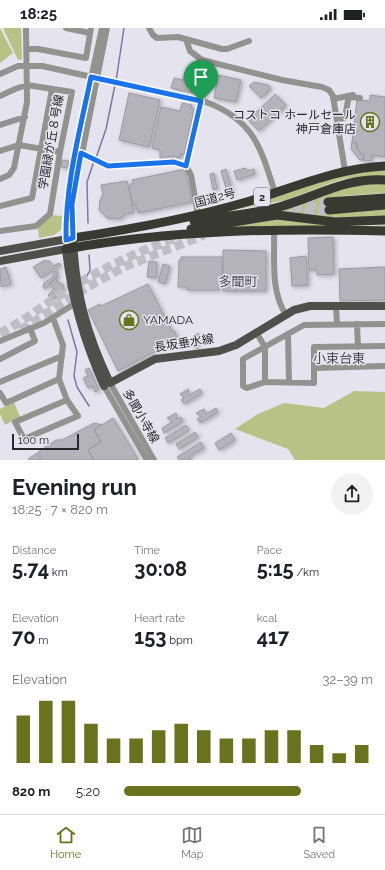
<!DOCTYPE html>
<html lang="en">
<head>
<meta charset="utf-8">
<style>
  body { margin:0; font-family:Raleway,"Noto Sans JP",sans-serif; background:#f2f2f2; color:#202124; height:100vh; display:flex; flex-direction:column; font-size:15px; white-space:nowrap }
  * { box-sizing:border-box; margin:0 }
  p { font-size:13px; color:#757577 }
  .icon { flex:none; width:22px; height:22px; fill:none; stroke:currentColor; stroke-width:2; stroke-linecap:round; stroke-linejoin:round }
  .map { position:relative; height:432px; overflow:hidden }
  .details { display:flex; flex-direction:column; background:#fff; flex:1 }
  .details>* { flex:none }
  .scale { position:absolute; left:12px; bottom:10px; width:67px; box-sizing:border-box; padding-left:4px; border:2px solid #28282b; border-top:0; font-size:11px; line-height:14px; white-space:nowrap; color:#28282b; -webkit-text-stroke:3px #e5e3ed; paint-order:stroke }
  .pin { position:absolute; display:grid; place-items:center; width:34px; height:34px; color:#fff; margin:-41px -17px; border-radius:50% 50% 50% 0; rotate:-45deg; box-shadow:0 0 4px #0007 }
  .pin .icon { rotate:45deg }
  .round { display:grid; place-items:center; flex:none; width:42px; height:42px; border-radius:21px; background:#f2f2f2 }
  .head { display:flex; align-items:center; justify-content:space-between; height:68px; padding:0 12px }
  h1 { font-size:22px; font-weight:700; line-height:30px }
  .stats { display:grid; grid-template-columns:repeat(3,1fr); gap:6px; height:68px; padding:4px 12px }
  .stats div { display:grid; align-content:center }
  .stats b { font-size:20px; font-weight:700 }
  .stats small { font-size:11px; font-weight:400 }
  .stats p { font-size:11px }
  .chart { height:112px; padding:8px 12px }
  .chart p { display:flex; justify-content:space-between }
  .chart svg { width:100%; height:72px; margin-top:4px; stroke:#69731d; stroke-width:6 }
  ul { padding:0 12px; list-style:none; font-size:13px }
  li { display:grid; grid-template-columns:64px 48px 1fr; align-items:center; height:30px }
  li i { height:10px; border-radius:5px; background:#69731d }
  .status { display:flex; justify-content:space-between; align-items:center; height:28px; padding:0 20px; background:#fff; direction:ltr }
  .status svg { height:11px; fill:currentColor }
  .menu { display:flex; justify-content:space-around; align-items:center; height:56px; border-top:1px solid #e0e0e0; background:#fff; font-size:11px; color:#757577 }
  .menu a { display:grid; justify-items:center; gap:2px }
  .menu .selected { color:#69731d }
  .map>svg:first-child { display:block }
</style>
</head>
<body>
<div class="status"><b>18:25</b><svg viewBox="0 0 49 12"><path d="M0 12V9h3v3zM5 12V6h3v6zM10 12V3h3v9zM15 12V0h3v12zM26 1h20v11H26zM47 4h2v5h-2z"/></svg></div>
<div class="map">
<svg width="385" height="432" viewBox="0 0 385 432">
  <defs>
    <filter id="shadow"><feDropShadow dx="2" dy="1.5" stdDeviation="2" flood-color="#0004"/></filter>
  </defs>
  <rect width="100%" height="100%" fill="#e5e3ed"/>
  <path fill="#b8c287" d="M0,0L13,25L0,35Z
    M3,0H21L22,31L18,32Z
    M385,141V149H365L343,151L328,156L287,172L237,181L340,147Z
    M385,155V165L341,168V170L385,181V190L360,192L284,185L283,181L341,159Z
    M51,187L62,188L61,202L54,207L39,210L38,199Z
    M287,190C320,195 352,201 385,197V201L222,200Z
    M354,363L385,364V432H295L288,421L235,401L258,386L284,375L324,380Z
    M14,374L20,389L5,397L0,386V381Z"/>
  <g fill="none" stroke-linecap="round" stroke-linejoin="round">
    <path stroke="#8076a1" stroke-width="1.5" d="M116,53L124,0
      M96,130L106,101L115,57
      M88,195L87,154L94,133
      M82,257L90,242L89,227
      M68,292L77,324L74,348L77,359L89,378"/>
  </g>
  <path fill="#b4b3bc" stroke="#9b9aa3" filter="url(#shadow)" d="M185,44L208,49L204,67L171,60L174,50L183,52Z
    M218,47L241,52L236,74L214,70Z
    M254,54L268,57L271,60L261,70L249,58Z
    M129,65L160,72L149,119L119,112Z
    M275,66L286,77L259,103L248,92Z
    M370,67L385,69V129L372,127L371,133L363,132L364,127L361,126L357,120V115L352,114L357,72L370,73Z
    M182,75L192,77L191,80L194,81L184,127L180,126V130L172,128L160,130V122L152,120L161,79L180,83Z
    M352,114L357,115V120L361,126L364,127L363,132H360L351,121Z
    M62,132L69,133L68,140L61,139Z
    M246,140L247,143L254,141L255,146L237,152L234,143Z
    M185,141L192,174L138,185V181L136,182V176L133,177L130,164V156H133L132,152Z
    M226,141L233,166L228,167L221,143Z
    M214,145L217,161L213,162L210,146Z
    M127,153L134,184L126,186L119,191L107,190L99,182L100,172L103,166L101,157Z
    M333,209L334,246L317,247V242H309L308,210Z
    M223,222L266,223V263H223Z
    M306,228L308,257L292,258L290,230Z
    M181,229H222V259H219V262H187V259H178L179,232H181Z
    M45,232L46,234L48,232L53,238L59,235L61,237L41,250L33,239Z
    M149,233L157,234L156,250L147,249Z
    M163,236L170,238L165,256L158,254Z
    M6,239L11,256L1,259L0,241Z
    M385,239V272L340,273L339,241Z
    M57,243L58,248L45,261L43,259L44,255L54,248L53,244Z
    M58,248L56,252L60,256H63L64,262L52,272L48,267L54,261L49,256Z
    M148,256L172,303L174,302L178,311L118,343L88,282L100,276L101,278Z
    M196,306H199L197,320L193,319Z
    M89,340L99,362L95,364L93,358L88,360L83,350L88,348L85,342Z
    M188,361L189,367L200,361L202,365L184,376L181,372L184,370L180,366Z
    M216,380L218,384L200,395L197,391L201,389L196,385L204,381L206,386Z
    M176,385L177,391L181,389L183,393L164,405L162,400L172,394L167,390Z
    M113,390L138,431L135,432H94L88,422L101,414L94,402Z
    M94,395L102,397L94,402L101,414L88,422L93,431L91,432H43L38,424L56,412H62Z
    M186,397L189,402L168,415L165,410Z
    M195,404L198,409L179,421L176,416Z
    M231,405L235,412L219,422L215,415Z
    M201,414L204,420L191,427L189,430L191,432H179L177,429Z
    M37,425L41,432H29L28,431Z"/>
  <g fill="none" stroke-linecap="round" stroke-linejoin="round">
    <path stroke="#bfbec6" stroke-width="9" stroke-dasharray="9 4.5" stroke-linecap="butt" d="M280,182L328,174
      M291,187L329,182
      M21,302L89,258L126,238L204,207
      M0,305C25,293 46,275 69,261C104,239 141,223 179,208"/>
    <path stroke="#92938f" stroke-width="6" d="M66,0L90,5
      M149,0L153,7L157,10L178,9L222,21H227L249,13
      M186,11L190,23L202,32L282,52L322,59L329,62L333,68L345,143
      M27,21H38L86,30L91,0
      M0,46L18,38H42L206,74C254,92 261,120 275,165
      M0,68L15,61L27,57L72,64L60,124L50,186L36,198L0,203
      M333,71L353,67
      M337,91L345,90L348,72L351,69L360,70
      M0,97L25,89
      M0,123L19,117L60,124
      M81,125L107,138L174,134L186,138
      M0,151L9,147L14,140L27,74L26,0
      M0,178L32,170L52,61
      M198,187L191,147L186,138L201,73
      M274,203C275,231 270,262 286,287
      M73,210L72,176L107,0
      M66,215V184L74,129L102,0
      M336,278L337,296
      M53,290L63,317L59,351L67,372L78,388L24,411L15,394L67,372
      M357,296L358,319
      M385,296L304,297L243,331V358L247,360L265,354L314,355V340L385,338
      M256,304L265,319V354
      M288,306L289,354
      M0,313L44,295L74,276
      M0,331L35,313L30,300
      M314,340V319L385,318
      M0,354L62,328
      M110,355L154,432
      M104,358L147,432
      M0,365L6,375L59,351"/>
    <path stroke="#4f5049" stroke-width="8" d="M0,223L73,210C75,264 87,307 110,355L155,331L219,323L236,317L294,282L310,278H385
      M0,233L66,221C71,270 84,313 104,358"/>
    <path stroke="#383a32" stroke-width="9" d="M328,174L385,170
      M329,182L385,177
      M194,193C222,189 252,186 279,179C315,169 347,149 385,152
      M191,201L277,187L335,194L385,192
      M73,210C133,201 192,190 250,173C295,159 338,140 385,138
      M66,221C171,202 279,200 385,203"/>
  </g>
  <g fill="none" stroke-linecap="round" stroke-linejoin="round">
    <g stroke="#fff" stroke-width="8">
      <path id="route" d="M91,49L201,73L186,138L174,134L108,138L81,125L72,176L73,210L66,212C65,157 80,102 91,49Z"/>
    </g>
    <use href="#route" stroke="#1a73e8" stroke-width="5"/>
  </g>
  <defs>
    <g id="building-ring" transform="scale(1)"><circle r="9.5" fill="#e5e3ed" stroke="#69731d" stroke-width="1.5"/><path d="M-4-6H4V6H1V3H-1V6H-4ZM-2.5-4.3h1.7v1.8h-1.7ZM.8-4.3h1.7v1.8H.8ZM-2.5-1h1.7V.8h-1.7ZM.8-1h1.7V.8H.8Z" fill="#69731d"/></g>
    <g id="shop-ring" transform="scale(1)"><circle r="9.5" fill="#e5e3ed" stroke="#69731d" stroke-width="1.5"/><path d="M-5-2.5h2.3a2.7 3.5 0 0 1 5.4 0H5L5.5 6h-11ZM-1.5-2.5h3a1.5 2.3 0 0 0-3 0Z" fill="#69731d"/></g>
  </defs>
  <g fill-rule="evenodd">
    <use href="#building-ring" x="370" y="94"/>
    <use href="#shop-ring" x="129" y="292"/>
  </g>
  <g text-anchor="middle" stroke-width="3" stroke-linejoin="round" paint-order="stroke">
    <rect fill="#e5e3ed" stroke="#616065" stroke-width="1" x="254" y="160" width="16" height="18" rx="3"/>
    <g font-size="11" font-weight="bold" fill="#28282b">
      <text x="262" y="173">2</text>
    </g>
    <g font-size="12" fill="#28282b" stroke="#e5e3ed" text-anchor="end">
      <text x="356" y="91">コストコ ホールセール<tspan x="356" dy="14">神戸倉庫店</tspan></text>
      <text x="143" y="296" text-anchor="start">YAMADA</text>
    </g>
    <g font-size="12" fill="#28282b" stroke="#e5e3ed">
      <text transform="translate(51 114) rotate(-80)" y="4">学園緑が丘８号線</text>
      <text transform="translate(215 170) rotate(-15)" y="4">国道2号</text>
      <text transform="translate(184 315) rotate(-9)" y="4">長坂垂水線</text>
      <text transform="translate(141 388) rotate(60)" y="4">多聞小寺線</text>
    </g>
    <g font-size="13" fill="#4c4b53" stroke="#e5e3ed">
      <text x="238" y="258">多聞町</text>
      <text x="339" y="335">小束台東</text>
    </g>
  </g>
</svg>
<div class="scale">100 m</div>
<div class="pin" style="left:201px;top:73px;background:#1e9e55"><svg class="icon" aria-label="arrive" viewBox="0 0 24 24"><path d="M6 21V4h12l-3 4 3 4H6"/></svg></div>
</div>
<section class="details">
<div class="head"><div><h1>Evening run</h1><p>18:25 · 7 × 820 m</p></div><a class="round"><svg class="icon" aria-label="share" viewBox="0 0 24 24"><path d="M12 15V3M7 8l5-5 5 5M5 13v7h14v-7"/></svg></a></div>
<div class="stats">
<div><p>Distance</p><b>5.74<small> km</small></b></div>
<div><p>Time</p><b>30:08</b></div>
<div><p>Pace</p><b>5:15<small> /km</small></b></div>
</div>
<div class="stats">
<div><p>Elevation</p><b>70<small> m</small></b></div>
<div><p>Heart rate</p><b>153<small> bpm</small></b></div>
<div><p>kcal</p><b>417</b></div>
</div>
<div class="chart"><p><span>Elevation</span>32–39 m</p>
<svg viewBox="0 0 160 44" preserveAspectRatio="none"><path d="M5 44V15M15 44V6M25 44V6M35 44V20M45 44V29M55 44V29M65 44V24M75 44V20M85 44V24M95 44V29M105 44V29M115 44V24M125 44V24M135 44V33M145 44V38M155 44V33"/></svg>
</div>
<ul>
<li><b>820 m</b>5:20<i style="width:71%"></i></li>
</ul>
</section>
<nav class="menu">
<a class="selected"><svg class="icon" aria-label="home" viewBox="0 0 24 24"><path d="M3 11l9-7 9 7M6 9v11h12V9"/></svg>Home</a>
<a><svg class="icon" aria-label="map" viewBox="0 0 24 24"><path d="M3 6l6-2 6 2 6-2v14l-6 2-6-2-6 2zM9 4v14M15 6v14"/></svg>Map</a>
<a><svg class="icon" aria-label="saved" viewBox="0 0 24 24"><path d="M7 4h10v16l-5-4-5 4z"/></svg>Saved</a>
</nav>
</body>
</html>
